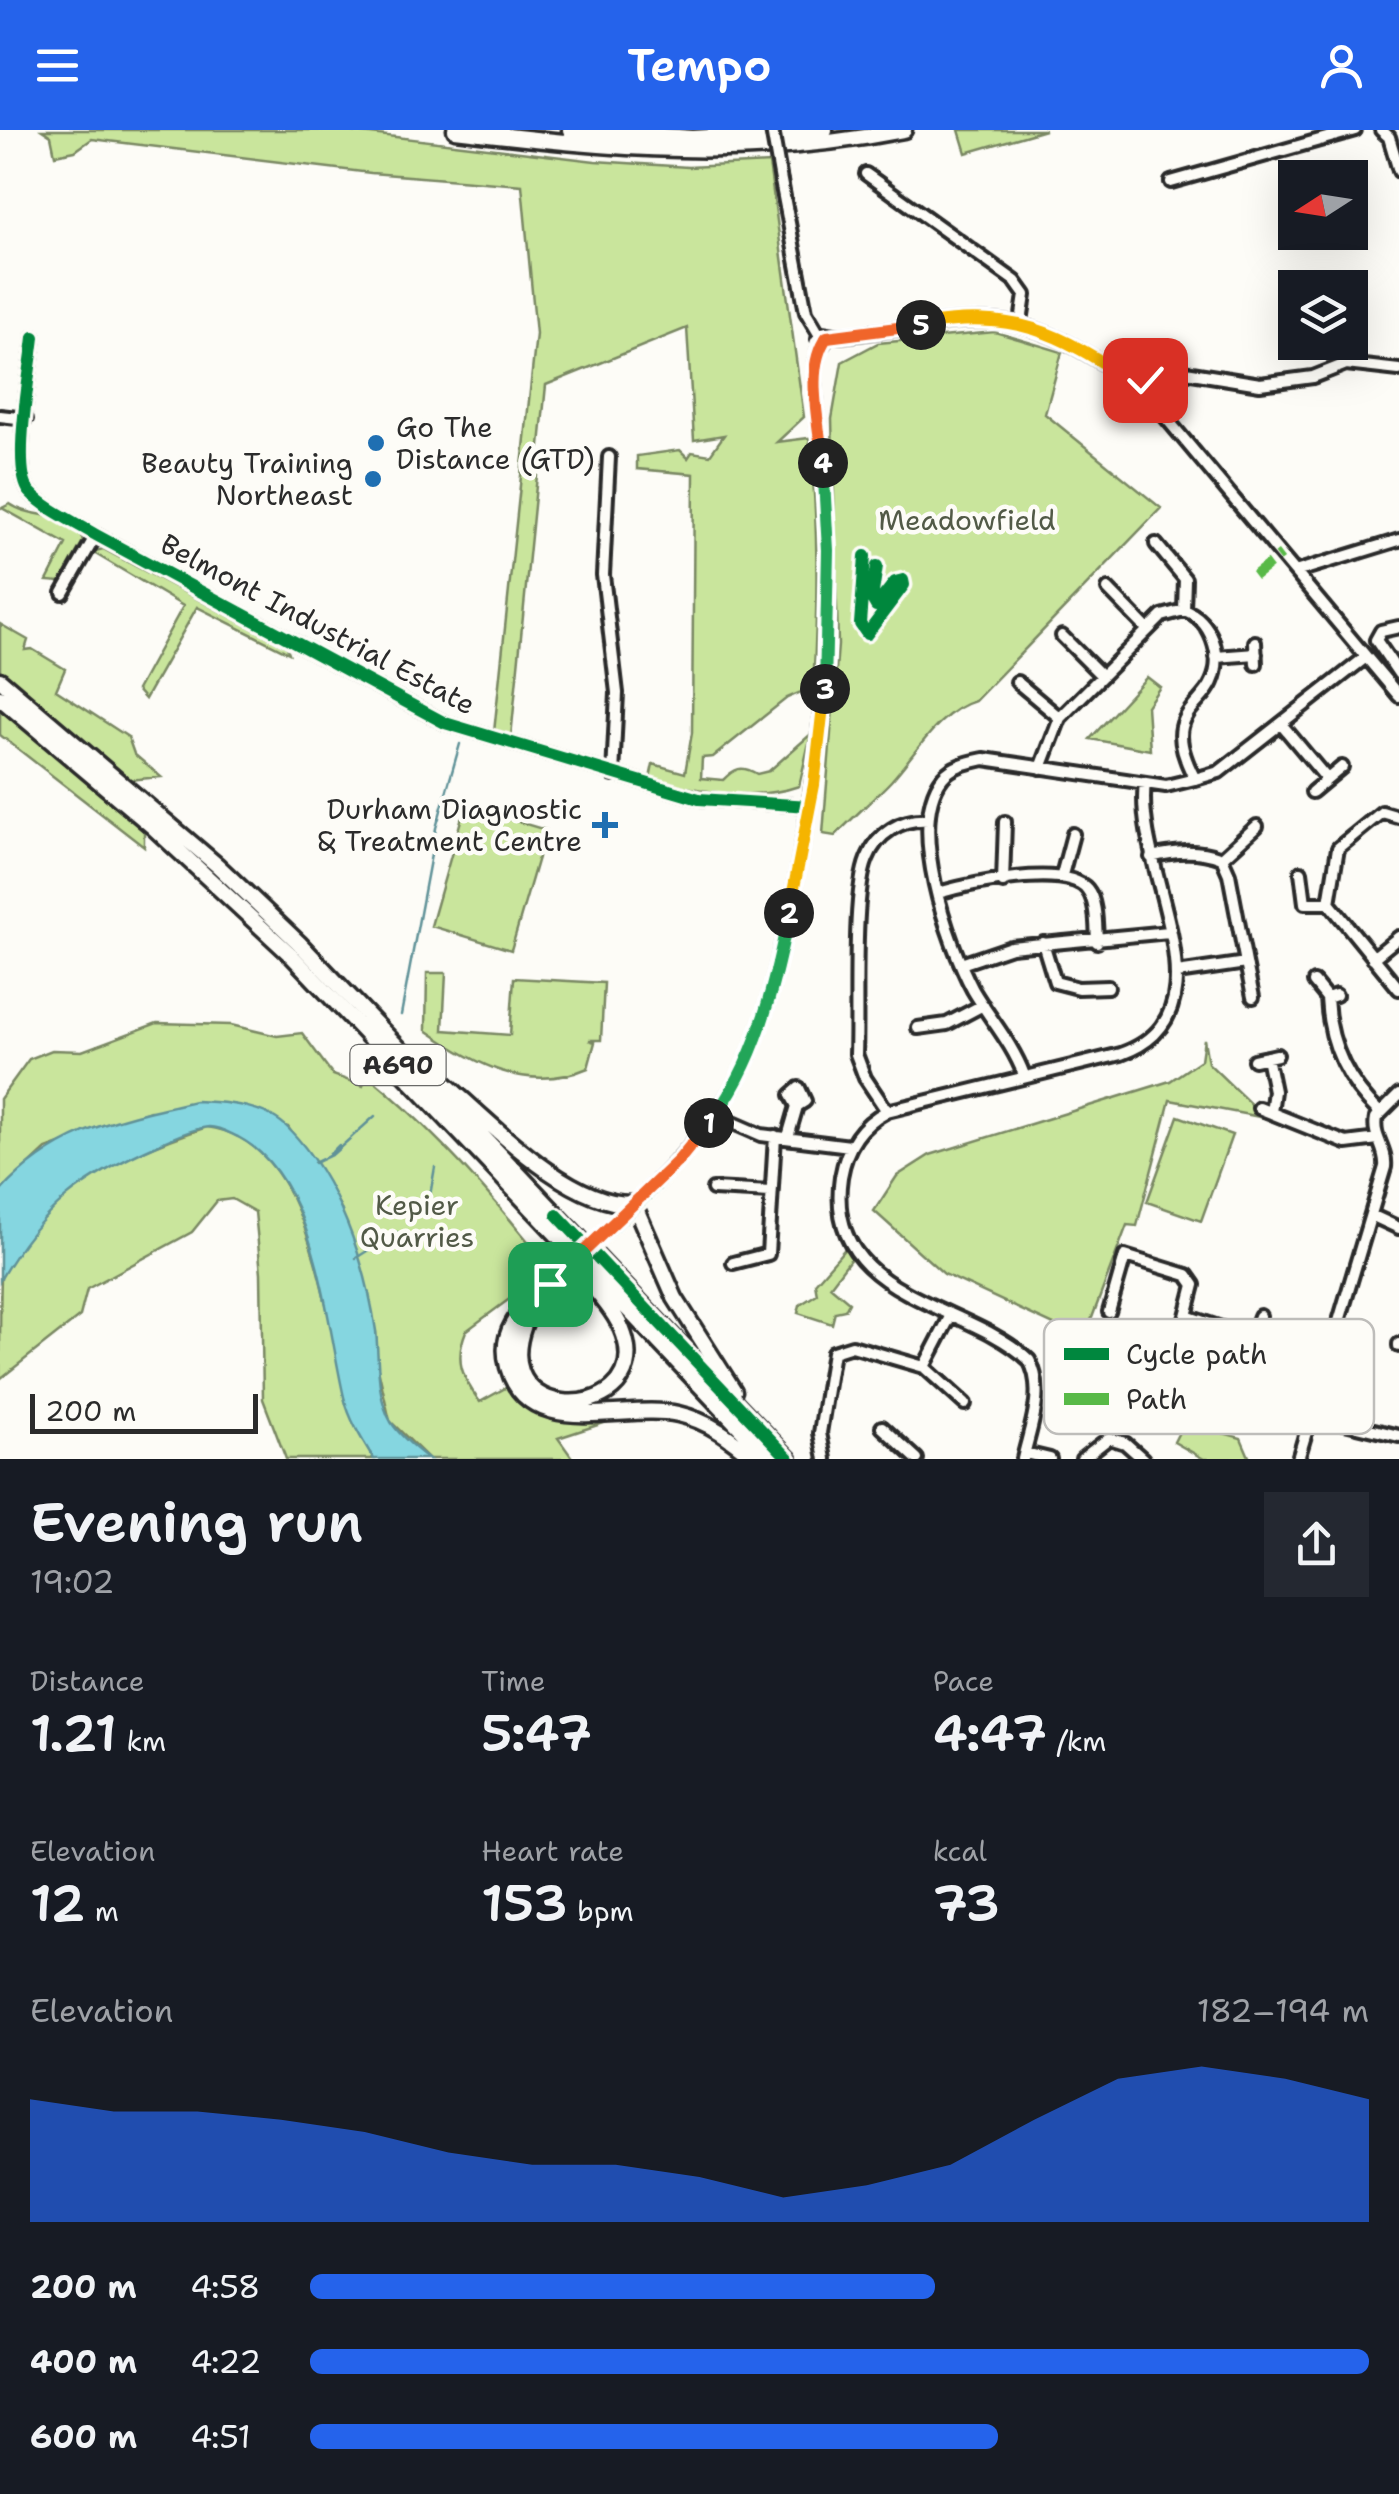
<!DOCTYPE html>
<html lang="en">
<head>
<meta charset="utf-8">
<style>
  body { margin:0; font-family:"Shantell Sans",sans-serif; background:#242831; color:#f1f3f6; height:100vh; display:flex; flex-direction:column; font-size:38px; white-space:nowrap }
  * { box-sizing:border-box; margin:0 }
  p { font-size:32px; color:#9ea1a6 }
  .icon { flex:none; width:55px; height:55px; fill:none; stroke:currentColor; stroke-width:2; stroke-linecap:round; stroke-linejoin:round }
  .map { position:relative; height:1329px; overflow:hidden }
  .panel { display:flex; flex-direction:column; background:#171b24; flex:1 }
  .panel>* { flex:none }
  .needle { width:65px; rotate:258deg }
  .tools { position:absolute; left:1278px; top:30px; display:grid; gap:20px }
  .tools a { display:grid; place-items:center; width:90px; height:90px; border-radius:0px; background:#171b24; box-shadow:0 10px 40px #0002; font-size:50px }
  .scale { position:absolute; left:30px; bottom:25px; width:228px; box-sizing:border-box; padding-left:10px; border:5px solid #2b2b2b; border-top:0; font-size:28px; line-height:35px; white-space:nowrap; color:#2b2b2b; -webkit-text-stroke:8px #fdfcf7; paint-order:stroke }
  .pin { position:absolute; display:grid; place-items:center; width:85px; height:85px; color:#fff; margin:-42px; border-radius:20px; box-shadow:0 5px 15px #0006 }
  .km { position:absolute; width:50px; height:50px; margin:-25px; border-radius:50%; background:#222; color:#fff; font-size:28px; line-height:50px; text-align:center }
  .round { display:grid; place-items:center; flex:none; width:105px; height:105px; border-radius:0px; background:#242831 }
  .overview { display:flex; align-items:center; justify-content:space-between; height:170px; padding:0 30px }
  h1 { font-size:55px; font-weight:600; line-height:75px }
  .stats { display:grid; grid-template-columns:repeat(3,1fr); gap:15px; height:170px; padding:10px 30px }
  .stats div { display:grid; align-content:center }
  .stats b { font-size:50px; font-weight:600 }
  .stats small { font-size:28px; font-weight:400 }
  .stats p { font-size:28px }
  .chart { height:280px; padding:20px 30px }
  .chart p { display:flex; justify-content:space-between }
  .chart svg { width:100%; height:180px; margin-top:10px; fill:#2563eb; opacity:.7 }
  ul { padding:0 30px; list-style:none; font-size:32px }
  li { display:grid; grid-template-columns:160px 120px 1fr; align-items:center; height:75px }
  li i { height:25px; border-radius:12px; background:#2563eb }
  header { display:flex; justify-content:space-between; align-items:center; height:130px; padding:0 30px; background:#2563eb; color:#fff; font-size:45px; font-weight:600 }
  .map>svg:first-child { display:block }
</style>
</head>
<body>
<header><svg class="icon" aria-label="menu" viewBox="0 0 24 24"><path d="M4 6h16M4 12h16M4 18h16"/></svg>Tempo<svg class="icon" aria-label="person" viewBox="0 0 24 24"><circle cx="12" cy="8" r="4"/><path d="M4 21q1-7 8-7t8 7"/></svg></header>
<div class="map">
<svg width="1399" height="1329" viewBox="0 0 1399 1329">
  <rect width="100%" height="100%" fill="#fdfcf7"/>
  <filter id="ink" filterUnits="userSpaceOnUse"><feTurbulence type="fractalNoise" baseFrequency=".01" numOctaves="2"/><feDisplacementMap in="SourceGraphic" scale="20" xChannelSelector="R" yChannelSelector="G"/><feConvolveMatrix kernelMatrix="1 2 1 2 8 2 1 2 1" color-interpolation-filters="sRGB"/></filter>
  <g filter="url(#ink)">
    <path fill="#c9e59c" stroke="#7a8864" stroke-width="2.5" d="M42,0H337L595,31L688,37L769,33L804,287L777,312L809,308C819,391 818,473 813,557L787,568L713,627L702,628L701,648L723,650C735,638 741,635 757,644L769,641L811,604L799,656C753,672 695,661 650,648L653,634L685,643L692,603L694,344L637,339V326L680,320L688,328L692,322L710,325L724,305L694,310L687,198L546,255L511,607L494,602L536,204L522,55L371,43L92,9L75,21L55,25L51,6Z
      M959,0H1045L966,23Z
      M995,202L1062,222L1045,284L1161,378L975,571C939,581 915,625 891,651C873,670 853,687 835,706L823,704L838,515L832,289L842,232L878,213Z
      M10,374C32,390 71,379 83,411L60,452L47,451L66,414L2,378Z
      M103,419L287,517L289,523L197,477L145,569L137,560L183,476L92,422Z
      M0,494L28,510L25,520L32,519L65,539L56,560L128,607L134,624L161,647L128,650L0,540Z
      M1147,547L1160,557L1147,576L1150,620L1090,609Z
      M0,578L144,701V717L0,605Z
      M465,676L546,700L511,820L431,796Z
      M427,843H446L443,900L510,905L514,848L604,853L601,910H589L595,912L588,938C528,964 475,934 426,900Z
      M157,893L231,895L277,906L302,903L333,945L363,956L367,945C437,1002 498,1072 553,1143L529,1167L523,1159L466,1201C454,1230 462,1248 480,1272L509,1256C535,1294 568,1294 610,1291L558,1308L573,1329H429L390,1291L377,1234L376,1202L340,1076L288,997L150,981L46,1019L0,1062V969L29,929L52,920L82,921Z
      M1204,909L1208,933L1265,988L1170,970L1137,1096L1127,1095L1084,1209L944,1144L874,1081L897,1046L930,1025L1170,951L1201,930Z
      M1178,986L1232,1005L1201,1091L1147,1072Z
      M207,997C332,1013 319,1243 374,1329H286L263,1269L261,1143L255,1082L232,1069L217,1071L192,1102L87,1159L80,1186L0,1249C0,1223 0,1171 1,1148C30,1065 130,1022 207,997Z
      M849,1114L855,1123L830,1156L849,1172L845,1180L835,1182L832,1194L798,1183L800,1175L817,1164L815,1153Z
      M1184,1292L1241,1308L1250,1329H1204L1174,1312Z"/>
    <path fill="#85d6e0" stroke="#619298" stroke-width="2.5" d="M195,971C227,972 266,975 289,999C338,1049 366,1133 376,1201C379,1229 376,1266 391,1292C400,1306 416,1319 429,1329H374C362,1310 349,1289 344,1267C326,1190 316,1047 238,1007C229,1003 220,997 209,997C193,998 173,1008 159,1014C82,1048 42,1077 0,1150V1062C56,1000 117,989 195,971Z"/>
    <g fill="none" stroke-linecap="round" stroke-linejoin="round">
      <path stroke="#619298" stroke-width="2.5" d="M401,885L436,698L460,614
        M327,1027L339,1015
        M314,1033L333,1024L375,986
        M408,1094L419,1074L428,1077L435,1037
        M356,1128L397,1102"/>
      <g stroke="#2b2b2b" stroke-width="18">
        <path id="minor" d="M1381,0L1389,7L1399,41
          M866,44L1015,151L1025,165L1021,192
          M781,51L806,182L819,204
          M1171,52L1355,0
          M34,207C31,238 11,341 30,362C47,380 75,392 96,405L445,593L699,669L810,676
          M827,207L824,213L818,209L822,203L840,206C982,190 1007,166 1133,253
          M1132 257a9 9 0 1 1 18 0a9 9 0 1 1-18 0Z
          M1147,252L1173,240L1260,254L1313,247L1346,234L1399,240
          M1146,264L1399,566
          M0,286L26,289
          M609,327L603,445L617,563L613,645
          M1156,414L1185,449L1184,480
          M1295,442L1399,410
          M1108,459L1147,499
          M63,463L96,405
          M1399,497L1381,501L1376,510L1399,544
          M1062,506L1101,545
          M1255,512L1256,534
          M1216,527L1256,524
          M1017,552L1060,588
          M1281,594L1327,649
          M1041,638L1060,588L1162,486L1184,480C1211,489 1224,526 1212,552C1205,569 1186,578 1182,597C1178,614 1187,634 1195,649
          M1312,662L1342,637
          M1399,687L1382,682L1338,718L1329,773L1399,859
          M1151,727C1176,721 1197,719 1222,728L1229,744L1246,833L1177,843
          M1222,728L1257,696
          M1301,742L1305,773H1329
          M1062,745L1073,704
          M1003,752L1005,692
          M938,763C969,754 1066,733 1087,759C1097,771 1096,796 1097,812
          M1043,813L1055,852L1078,858L1108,857
          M1373,828L1399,807
          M1246,833L1253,867
          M961,834L1011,817L1169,802
          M1314,852L1327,868
          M1336,865L1327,868C1329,913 1346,951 1379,982
          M918,898L947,894L983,875
          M1267,927L1274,961L1271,982
          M1254,930L1277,925
          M1024,945C1012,913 990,889 973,860C948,813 906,694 943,647C953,635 970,632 984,629L1166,656L1195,649L1219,642L1366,527
          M1259,978L1346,1013L1378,1009
          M887,981L865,948L856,924C858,879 852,765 867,729C877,703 902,688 928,690
          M715,985L761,1005L850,1016
          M788,1007L797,976L805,971L799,958L791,965L797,976
          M713,1059L771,1062
          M1371,1085L1399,1098
          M608,1100C653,1056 700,1013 732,958C764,902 777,840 790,778C815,661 830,544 828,424C827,361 817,298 814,235L820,213
          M733,1133L768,1124L775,1006
          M1109,1182L1125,1126L1187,1145L1194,1155L1186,1186
          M1260,1186L1242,1235L1250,1265L1278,1277L1399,1306
          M1096,1214C1137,1225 1155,1269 1195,1280
          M1399,1214V1216
          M924,1237L965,1274
          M1154,1254L1170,1237L1186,1186L1251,1208
          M882,1297L917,1329
          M1025,1323L1050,1329
          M825,1329L820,1303L833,1222L852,1216L924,1237L950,1187
          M1023,1329C1030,1298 1046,1260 1029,1230C967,1171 823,1169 841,1047C846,1017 860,995 887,981L1121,924C1236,883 1133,741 1145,653
          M1082,1329L1109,1308L1125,1313L1143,1329
          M1298,1329L1385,1037C1387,1018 1372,1007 1376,988L1399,965"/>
      </g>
      <g stroke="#2b2b2b" stroke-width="21">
        <path id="highway" d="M455,0C614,19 744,32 904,0
          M570,0L693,8L825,0
          M0,550L218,736L299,813L789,1329
          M0,568L153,697L291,825L770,1329
          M433,943C483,985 567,1077 634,1074L675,1168L734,1261
          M550,1155C525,1178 497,1197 508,1237C529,1312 624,1272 678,1284C709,1291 732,1309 756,1329
          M539,1165C455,1302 656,1300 624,1205C615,1177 586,1153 570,1128"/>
      </g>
      <use href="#minor" stroke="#fdfcf7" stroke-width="10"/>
      <use href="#highway" stroke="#fdfcf7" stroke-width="14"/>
      <g stroke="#2b2b2b" stroke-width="18" stroke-linecap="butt">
        <path id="minor-bridge" d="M772,0L781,51
          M560,1145L608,1100"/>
      </g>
      <use href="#minor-bridge" stroke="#fdfcf7" stroke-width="10"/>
      <path stroke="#58b947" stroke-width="10" stroke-dasharray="20 10" stroke-linecap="butt" d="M1254,446L1281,425"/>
      <g stroke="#fdfcf7" stroke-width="19">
        <path id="cycleway" d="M34,207C31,238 11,341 30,362C47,380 75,392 96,405L445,593L699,669L810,676
          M865,426L860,494L867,504L904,455L903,450L895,452L876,476L872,469L877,436
          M557,1085L789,1329
          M550,1155C607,1101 675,1047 718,981C759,918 776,848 791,776C816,659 830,543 828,423C827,360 817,298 814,235L820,213"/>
      </g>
      <use href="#cycleway" stroke="#00873e" stroke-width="12"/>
    </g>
  </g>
  <g fill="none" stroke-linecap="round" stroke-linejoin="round" filter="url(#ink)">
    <g stroke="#fff" stroke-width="20">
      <path id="split-1" d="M550,1154L679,1030L709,993"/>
    </g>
    <g stroke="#fff" stroke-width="20">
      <path id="split-2" d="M709,993C757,934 774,856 789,783"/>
    </g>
    <g stroke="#fff" stroke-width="20">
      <path id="split-3" d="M789,783L814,655L825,559"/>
    </g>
    <g stroke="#fff" stroke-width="20">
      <path id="split-4" d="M823,333L828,420L825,559"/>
    </g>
    <g stroke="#fff" stroke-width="20">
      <path id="split-5" d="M823,333C819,292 804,237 827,207L921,195"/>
    </g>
    <g stroke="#fff" stroke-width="20">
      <path id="split-6" d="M921,195C1015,180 1056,201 1133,252L1145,250"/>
    </g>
    <use href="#split-1" stroke="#f0652b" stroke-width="12"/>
    <use href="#split-2" stroke="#22a559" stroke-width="12"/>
    <use href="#split-3" stroke="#f5b400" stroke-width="12"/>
    <use href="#split-4" stroke="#22a559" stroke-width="12"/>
    <use href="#split-5" stroke="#f0652b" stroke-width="12"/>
    <use href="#split-6" stroke="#f5b400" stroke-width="12"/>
  </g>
  <g fill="#1f6fb2" stroke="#fdfcf7" stroke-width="4">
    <circle cx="376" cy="313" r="10"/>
    <circle cx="373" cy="349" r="10"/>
    <path d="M600 680h10v10h10v10h-10v10h-10v-10h-10v-10h10z"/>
  </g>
  <g text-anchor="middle" stroke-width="9" stroke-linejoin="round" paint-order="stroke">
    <rect fill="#fdfcf7" stroke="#6a6a68" stroke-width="2.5" x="350.5" y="915" width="95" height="40" rx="8"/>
    <g font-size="25" font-weight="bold" fill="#2b2b2b">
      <text x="398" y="944">A690</text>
    </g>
    <g font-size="28" fill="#2b2b2b" stroke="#fdfcf7" text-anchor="end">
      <text x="396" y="307" text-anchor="start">Go The<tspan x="396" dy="32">Distance (GTD)</tspan></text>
      <text x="353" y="343">Beauty Training<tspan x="353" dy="32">Northeast</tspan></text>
      <text x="582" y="689">Durham Diagnostic<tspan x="582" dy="32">&amp; Treatment Centre</tspan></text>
    </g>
    <g font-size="28" fill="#525a47" stroke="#fdfcf7">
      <text x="967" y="400">Meadowfield</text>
      <text x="417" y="1085">Kepier<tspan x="417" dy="32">Quarries</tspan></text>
    </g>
    <g font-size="28" fill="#2b2b2b" stroke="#fdfcf7">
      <text transform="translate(318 494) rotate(28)" y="10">Belmont Industrial Estate</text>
    </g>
  </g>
  <rect x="1044" y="1189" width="330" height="115" rx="15" fill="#fdfcf7" stroke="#bebdba" stroke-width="2.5"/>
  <rect x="1064" y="1218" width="45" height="12" fill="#00873e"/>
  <rect x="1064" y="1263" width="45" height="12" fill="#58b947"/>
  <g font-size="28" fill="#2b2b2b">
    <text x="1126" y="1234">Cycle path</text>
    <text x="1126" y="1279">Path</text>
  </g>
</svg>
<div class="tools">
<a><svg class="needle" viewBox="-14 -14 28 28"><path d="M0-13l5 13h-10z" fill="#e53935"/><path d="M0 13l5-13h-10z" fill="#9ea1a6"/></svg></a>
<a><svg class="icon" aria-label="layers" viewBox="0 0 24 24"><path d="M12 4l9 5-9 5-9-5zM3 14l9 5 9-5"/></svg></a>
</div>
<div class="scale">200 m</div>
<div class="pin" style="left:550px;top:1154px;background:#1e9e55"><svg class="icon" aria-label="arrive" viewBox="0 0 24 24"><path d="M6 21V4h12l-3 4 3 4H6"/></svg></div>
<div class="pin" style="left:1145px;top:250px;background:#d93025"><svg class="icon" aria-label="check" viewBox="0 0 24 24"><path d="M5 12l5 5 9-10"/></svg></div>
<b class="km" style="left:709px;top:993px">1</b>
<b class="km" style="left:789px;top:783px">2</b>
<b class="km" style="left:825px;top:559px">3</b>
<b class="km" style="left:823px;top:333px">4</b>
<b class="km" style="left:921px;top:195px">5</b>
</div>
<section class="panel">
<div class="overview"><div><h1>Evening run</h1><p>19:02</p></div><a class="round"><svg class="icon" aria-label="share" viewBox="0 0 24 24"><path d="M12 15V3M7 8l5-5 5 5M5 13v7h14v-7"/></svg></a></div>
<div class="stats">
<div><p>Distance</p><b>1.21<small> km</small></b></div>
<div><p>Time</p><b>5:47</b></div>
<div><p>Pace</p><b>4:47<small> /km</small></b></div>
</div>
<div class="stats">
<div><p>Elevation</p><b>12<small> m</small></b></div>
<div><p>Heart rate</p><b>153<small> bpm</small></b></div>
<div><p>kcal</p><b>73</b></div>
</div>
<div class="chart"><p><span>Elevation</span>182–194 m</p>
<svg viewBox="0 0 160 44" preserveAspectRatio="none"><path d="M0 44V14L10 17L20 17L30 19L40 22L50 27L60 30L70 30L80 33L90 38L100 35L110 30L120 19L130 9L140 6L150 9L160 14V44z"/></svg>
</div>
<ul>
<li><b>200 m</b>4:58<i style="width:59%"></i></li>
<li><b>400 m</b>4:22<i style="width:100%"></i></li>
<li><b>600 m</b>4:51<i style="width:65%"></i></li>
</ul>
</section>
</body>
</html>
